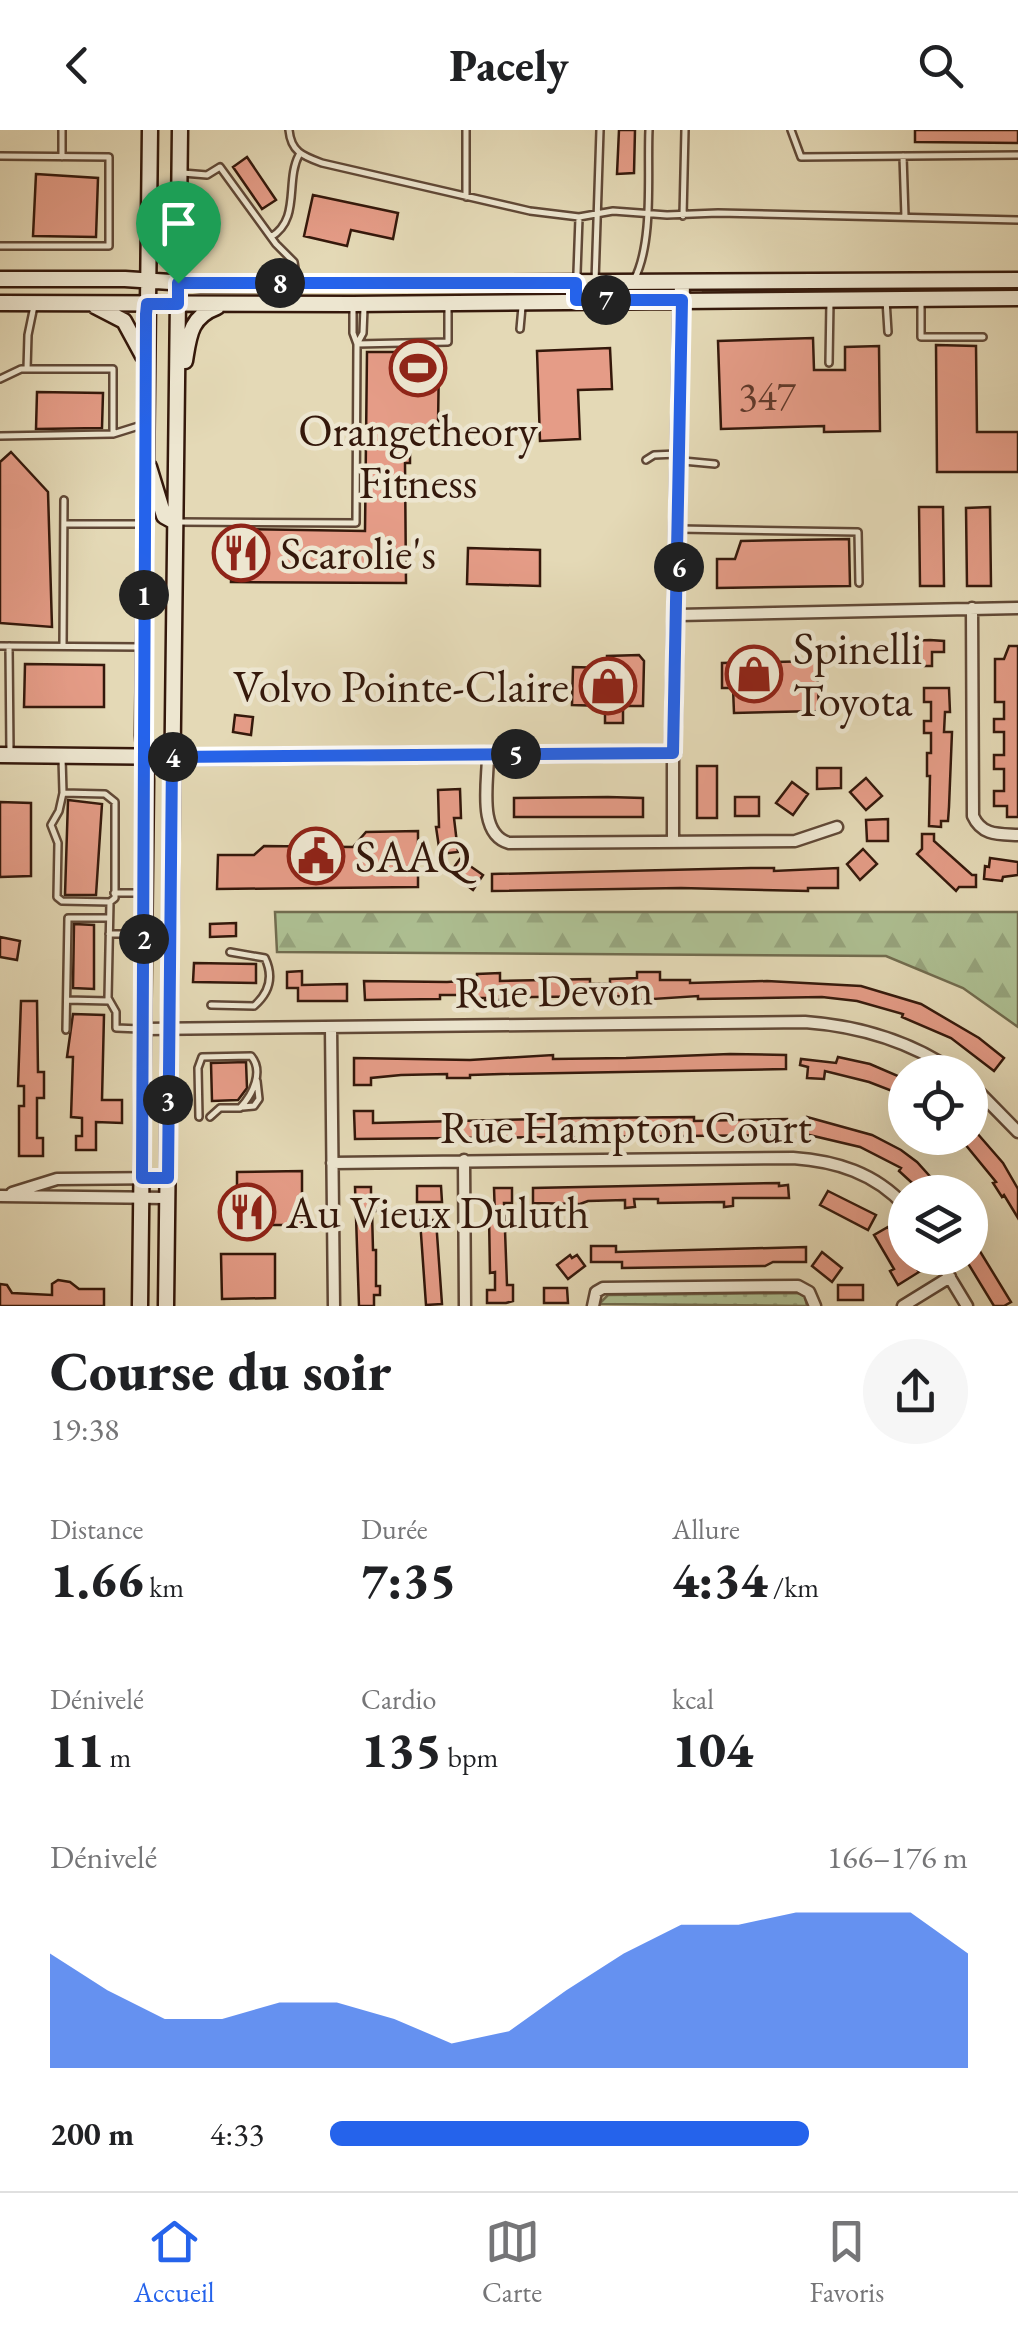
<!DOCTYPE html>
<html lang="fr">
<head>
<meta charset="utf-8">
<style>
  body { margin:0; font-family:"EB Garamond",serif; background:#f6f6f6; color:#202124; height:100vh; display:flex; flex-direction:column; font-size:38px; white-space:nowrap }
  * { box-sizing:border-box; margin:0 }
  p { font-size:32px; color:#757577 }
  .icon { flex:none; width:55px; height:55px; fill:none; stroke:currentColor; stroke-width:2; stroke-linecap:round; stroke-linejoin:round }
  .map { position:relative; height:1176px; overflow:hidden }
  .sheet { display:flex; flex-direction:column; background:#fff; flex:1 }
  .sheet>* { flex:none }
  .controls { position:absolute; left:888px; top:925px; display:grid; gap:20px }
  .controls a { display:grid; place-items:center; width:100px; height:100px; border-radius:50%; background:#fff; box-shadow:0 10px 40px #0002; font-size:50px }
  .pin { position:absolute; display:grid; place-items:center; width:85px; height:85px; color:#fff; margin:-102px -42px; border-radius:50% 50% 50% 0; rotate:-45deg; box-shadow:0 0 10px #0007 }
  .pin .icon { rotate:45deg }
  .km { position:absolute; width:50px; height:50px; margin:-25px; border-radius:50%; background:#222; color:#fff; font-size:28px; line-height:50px; text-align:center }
  .round { display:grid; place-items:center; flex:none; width:105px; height:105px; border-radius:52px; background:#f6f6f6 }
  .headline { display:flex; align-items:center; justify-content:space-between; height:170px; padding:0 50px }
  h1 { font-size:55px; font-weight:800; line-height:75px }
  .stats { display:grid; grid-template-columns:repeat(3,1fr); gap:15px; height:170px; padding:10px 50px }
  .stats div { display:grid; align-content:center }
  .stats b { font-size:50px; font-weight:800 }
  .stats small { font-size:28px; font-weight:400 }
  .stats p { font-size:28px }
  .chart { height:280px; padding:20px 50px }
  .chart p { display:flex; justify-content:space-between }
  .chart svg { width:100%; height:180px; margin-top:10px; fill:#2563eb; opacity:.7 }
  ul { padding:0 50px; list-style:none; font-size:32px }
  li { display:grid; grid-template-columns:160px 120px 1fr; align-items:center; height:75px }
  li i { height:25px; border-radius:12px; background:#2563eb }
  header { display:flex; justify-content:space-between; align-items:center; height:130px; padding:0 50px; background:#fff; font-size:45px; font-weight:800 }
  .menu { display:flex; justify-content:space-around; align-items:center; height:140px; border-top:2px solid #e0e0e0; background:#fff; font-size:28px; color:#757577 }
  .menu a { display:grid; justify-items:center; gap:5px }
  .menu .selected { color:#2563eb }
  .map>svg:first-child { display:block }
</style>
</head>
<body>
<header><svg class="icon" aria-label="back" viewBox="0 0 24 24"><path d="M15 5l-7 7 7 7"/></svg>Pacely<svg class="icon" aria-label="search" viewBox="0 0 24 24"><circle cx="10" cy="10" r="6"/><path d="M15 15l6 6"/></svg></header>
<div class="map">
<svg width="1018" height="1176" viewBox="0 0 1018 1176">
  <defs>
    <pattern id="grass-dots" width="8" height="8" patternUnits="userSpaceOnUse" patternTransform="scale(2.5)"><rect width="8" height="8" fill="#aec093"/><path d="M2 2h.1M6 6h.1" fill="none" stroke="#96a47d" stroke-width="1.8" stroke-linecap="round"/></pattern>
    <pattern id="forest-firs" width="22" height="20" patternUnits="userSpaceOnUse" patternTransform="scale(2.5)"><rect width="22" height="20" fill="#aec093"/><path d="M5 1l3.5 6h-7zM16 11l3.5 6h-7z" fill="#96a47d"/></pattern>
  </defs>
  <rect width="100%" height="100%" fill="#e4d9b6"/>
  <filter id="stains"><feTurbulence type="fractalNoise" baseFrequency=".002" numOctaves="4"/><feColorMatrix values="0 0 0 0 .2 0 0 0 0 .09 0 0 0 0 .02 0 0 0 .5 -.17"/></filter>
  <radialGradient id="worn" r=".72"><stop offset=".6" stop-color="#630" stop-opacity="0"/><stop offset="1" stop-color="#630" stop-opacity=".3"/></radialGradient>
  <path fill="url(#grass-dots)" stroke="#716c4f" stroke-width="2.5" d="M1008,158L1007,160L703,162L704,159Z
    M799,1163L805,1167L807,1176L599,1174L608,1165Z"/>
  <path fill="url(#forest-firs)" stroke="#716c4f" stroke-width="2.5" d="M275,782H1018V897L963,858L886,826L277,822Z"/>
  <path fill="#e59c87" stroke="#34180b" stroke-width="2.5" d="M619,0H635L634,43L617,44Z
    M915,0H1018V13L915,12Z
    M247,27L276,70L262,79L233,37Z
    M36,44L98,48L96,107L33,106Z
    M313,65L398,83L393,109L351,100L347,116L304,106Z
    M813,208L814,240H845V217L879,216L880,301L824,302V296L721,299L718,211Z
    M936,215L976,216L977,302H1018V342H937Z
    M610,218L612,259L578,260L580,309L540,311L537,221Z
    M367,222H425L426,229L439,230L438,295L410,296V333H405L406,453L231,452L232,399L365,401Z
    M37,262L103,263L102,298L36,299Z
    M11,322L48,362L52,497L0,493V332Z
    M919,377H943L944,456H920Z
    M990,377L991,456H967L966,378Z
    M849,409L850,456L717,458V429H735L741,411Z
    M468,418L540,420V456L467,454Z
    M930,510L944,511V522H932V536H908V511Z
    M1009,516H1018V687H1007V676H994V661H1004V639H994V625H1004V602H994V589H1004V572H995V529H1004Z
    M639,525L644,531L643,576H623V593H605V576L572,575L573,537L607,538V526Z
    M817,531L819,581L734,583L733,558H722V533Z
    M25,534L104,535V577H24Z
    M924,558H949L950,582H945L944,602H952L949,677L948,691H941V697L929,696L930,646H927V623H931V603H924V591H931V572H924Z
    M235,585L253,587L251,605L233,602Z
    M697,636H717V688H697Z
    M817,638H841V658L817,659Z
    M866,648L882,666L866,680L850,662Z
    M792,652L808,664L793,685L776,673Z
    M460,659L461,688H454L458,722L440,724L436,697H439L438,660Z
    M608,667L643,668V687H514V668Z
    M735,667H759V686H735Z
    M68,670L102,674L96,765H65Z
    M0,672L31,673V746L0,747Z
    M888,689V711H867L866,690Z
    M418,701V757L217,759L218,725H254L264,716L353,717L366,702Z
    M922,704H934V711L972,745H976V757H959L956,761L917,724L922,719Z
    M863,719L877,734L860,750L847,734Z
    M990,728L1018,732V745L1003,747L1002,751L984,749L985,736L989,737Z
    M460,729L483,745L473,760L450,743Z
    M751,738H774V741L838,738V758H808V761L681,758L492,761V744Z
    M236,793V806L210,807V794Z
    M74,794L94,795V859L73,858Z
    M0,807L20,811L17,830L0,827Z
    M194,833L256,834V853L193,852Z
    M302,841V855L347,854V871H298V858H287V842Z
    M637,842H660V850H690V853L767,851L861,856L921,874L979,908L1004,928L994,941L951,908L902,887L903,884L857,871L822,867L698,869V866L638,870V866L532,867L485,871V868H459V865H440V869L365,870L364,851L447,852L477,850V844L500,843V851L590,849V854H610V849L637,848Z
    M21,871H37L38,942H44V968H37V1008H43V1026H19V976H24V956H18Z
    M73,884L104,885L102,970H122V993L96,992V1020H76V1006H82V988L71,987L73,927H67Z
    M730,924L786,925V939L502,944L470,945V948H447V944L401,945L371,948V955H354V928L470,930L553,925V929L626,928Z
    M838,927L870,934L905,949V966L869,952L825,941L824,949L807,948L808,937L800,935L801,929L836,933Z
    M246,932L247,958L238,970L212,971L211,933Z
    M354,981H373V993L580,988L694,987V991L787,989V1005L355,1009Z
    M807,987L872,1005L901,1020L917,1032L944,1062H922L899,1041L901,1038L860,1017L805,1004Z
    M970,995L1003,1033L1018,1059V1088L1004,1065L1002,1067L993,1053L996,1052L960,1008H970Z
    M302,1041V1095H237V1042Z
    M779,1053V1056L788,1055L789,1068H733V1076L724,1077V1072L658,1073V1069H634L635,1077L625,1078V1070L588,1071L580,1074L533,1073V1058Z
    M417,1056H441L442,1072H417Z
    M355,1057H371V1069H376V1081H372L373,1120H376V1156H380V1165H374V1176H359Z
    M494,1058H512V1073H504L507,1155H513V1171L506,1173H487V1160H495V1142L490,1143L489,1086H495Z
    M828,1061L876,1085L868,1100L820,1075Z
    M420,1090H436L442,1174L426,1175Z
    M888,1097L905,1128L910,1129L919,1142L898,1155L890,1141L894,1139L874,1105Z
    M970,1105L1011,1172L1004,1176H994L966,1130L970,1128Z
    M591,1116H616V1122L806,1117V1132H773L765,1136L622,1138V1132H591Z
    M822,1122L842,1138L832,1152L812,1136Z
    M221,1124H275V1168L222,1169Z
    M570,1125L572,1128L577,1125L585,1136L568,1149L557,1135Z
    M58,1150L70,1152L79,1159H104V1176H0V1154L7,1155L12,1163L52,1165V1154Z
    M838,1155H863V1170H838Z
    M544,1158H567L568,1173H544Z"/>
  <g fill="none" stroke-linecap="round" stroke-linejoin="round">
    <g stroke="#604836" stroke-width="10">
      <path id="lane" d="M289,0C291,22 303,26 322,33L530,81L579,87L613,81L667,85L718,83L1018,90
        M466,0V67
        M791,0L801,27L1018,25
        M0,26L109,27V116H0
        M903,26L905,87
        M62,27V0
        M183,43L207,45L220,37L276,114L294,132L297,150
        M683,86L685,0
        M271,107C301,89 285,51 299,25
        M634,150C654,112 647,43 649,0
        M578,168L595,152L600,0
        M576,170L579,88
        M886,170L888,202
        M921,172V207H983
        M520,199L522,177
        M357,214L448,212V175
        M357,214L363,203L364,178
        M829,233L830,171
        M27,239L28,205L34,176
        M0,249L21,239H113V304L145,294
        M0,306L112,304
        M646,330L654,325L677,324
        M683,331L715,334
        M178,392L356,393L357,214L353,203V178
        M64,394H141
        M679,399L858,402L859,453
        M0,516L141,517
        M9,516L10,623
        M63,516L64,370
        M62,628L63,663L59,681L51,695L58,713L57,767L62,771L110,772L115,768V672L105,664L63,663
        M114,763H141
        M110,772L108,868L116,882V898L140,899
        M109,804H141
        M67,870L109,871
        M211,875L254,876C269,863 274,847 265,828L230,822
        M66,900L68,788H109
        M243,977L254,976L259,969L257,951
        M199,987L198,938L202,927L251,926C264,941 253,964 240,978H220L210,987"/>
    </g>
    <g stroke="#604836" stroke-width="15">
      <path id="street" d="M972,478L973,686C982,706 999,704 1018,705
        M678,485L1018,478
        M488,625C488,652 477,704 509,713L795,711L837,697
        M673,710V623
        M331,897L334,1176
        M144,899L805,892C859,896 910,911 955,942
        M970,953L1018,1002
        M464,1030L465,1176
        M332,1033L793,1028C836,1031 875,1043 905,1076
        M12,1063L57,1049L168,1048
        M0,1066L168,1068
        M938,1128L967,1176
        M593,1176L596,1162L603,1158L798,1156L809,1162L815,1176
        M903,1176L950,1147"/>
    </g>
    <g stroke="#34180b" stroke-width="19">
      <path id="secondary" d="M0,149H125L201,154L1018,150
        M0,173L353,174L1018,168
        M95,176L124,191L143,226
        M185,231C189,206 190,187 217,177
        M149,337L164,386L175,392
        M0,625L185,627L673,623L682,152
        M140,1176L146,650L143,605L150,0
        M166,1176L180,0"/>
    </g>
    <use href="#lane" stroke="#ede6d0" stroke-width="5"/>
    <use href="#street" stroke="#ede6d0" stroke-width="10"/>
    <use href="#secondary" stroke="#ede6d0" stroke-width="14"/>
  </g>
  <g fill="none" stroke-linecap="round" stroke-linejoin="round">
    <g stroke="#fff" stroke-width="20">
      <path id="route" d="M178,153H576V170H682L673,623L172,627L168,1048H142L146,184L147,174H178Z"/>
    </g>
    <use href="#route" stroke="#2563eb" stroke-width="12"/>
  </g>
  <defs>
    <g id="stadium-ring" transform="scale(2.875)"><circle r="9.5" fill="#ede6d0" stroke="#8f2418" stroke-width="1.5"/><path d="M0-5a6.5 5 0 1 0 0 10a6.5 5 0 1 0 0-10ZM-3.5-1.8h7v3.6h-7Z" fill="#8f2418"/></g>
    <g id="restaurant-ring" transform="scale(2.875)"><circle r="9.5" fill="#ede6d0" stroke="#8f2418" stroke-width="1.5"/><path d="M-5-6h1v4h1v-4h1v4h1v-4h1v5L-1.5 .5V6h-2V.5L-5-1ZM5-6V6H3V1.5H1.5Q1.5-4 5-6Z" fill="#8f2418"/></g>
    <g id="shop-ring" transform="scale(2.875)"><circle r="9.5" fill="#ede6d0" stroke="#8f2418" stroke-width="1.5"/><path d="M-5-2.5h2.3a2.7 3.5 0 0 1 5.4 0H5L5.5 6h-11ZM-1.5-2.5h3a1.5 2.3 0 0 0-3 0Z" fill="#8f2418"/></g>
    <g id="civic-ring" transform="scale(2.875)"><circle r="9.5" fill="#ede6d0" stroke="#8f2418" stroke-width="1.5"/><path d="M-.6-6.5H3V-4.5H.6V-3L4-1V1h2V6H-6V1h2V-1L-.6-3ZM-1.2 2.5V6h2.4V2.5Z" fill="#8f2418"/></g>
  </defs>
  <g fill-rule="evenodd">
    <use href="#stadium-ring" x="418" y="238"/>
    <use href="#restaurant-ring" x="241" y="423"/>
    <use href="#shop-ring" x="754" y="544"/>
    <use href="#shop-ring" x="608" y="556"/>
    <use href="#civic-ring" x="316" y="726"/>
    <use href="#restaurant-ring" x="247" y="1082"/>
  </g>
  <g text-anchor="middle" stroke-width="9" stroke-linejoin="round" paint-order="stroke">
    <g font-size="40" fill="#60392a">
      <text x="767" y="280">347</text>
    </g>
    <g font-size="45" fill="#34180b" stroke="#ede6d0" text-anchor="start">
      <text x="418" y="316" text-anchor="middle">Orangetheory<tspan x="418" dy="52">Fitness</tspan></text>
      <text x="280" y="439">Scarolie's</text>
      <text x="793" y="534">Spinelli<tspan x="793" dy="52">Toyota</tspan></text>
      <text x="569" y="572" text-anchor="end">Volvo Pointe-Claire</text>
      <text x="355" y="742">SAAQ</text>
      <text x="286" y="1098">Au Vieux Duluth</text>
    </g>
    <g font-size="45" fill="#34180b" stroke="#ede6d0">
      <text transform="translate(554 860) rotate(-1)" y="16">Rue Devon</text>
      <text x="626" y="1013">Rue Hampton Court</text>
    </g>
  </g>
  <rect width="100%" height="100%" filter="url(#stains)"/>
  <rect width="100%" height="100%" fill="url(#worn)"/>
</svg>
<div class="controls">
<a><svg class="icon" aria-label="locate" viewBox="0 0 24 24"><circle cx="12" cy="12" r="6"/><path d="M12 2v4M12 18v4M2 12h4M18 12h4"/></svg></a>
<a><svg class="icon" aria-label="layers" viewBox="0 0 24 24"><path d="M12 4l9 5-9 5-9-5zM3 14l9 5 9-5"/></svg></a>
</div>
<div class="pin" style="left:178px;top:153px;background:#1e9e55"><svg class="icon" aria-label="arrive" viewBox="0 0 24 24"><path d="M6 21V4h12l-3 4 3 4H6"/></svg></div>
<b class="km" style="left:144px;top:465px">1</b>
<b class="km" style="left:144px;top:809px">2</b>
<b class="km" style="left:168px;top:970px">3</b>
<b class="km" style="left:173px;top:627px">4</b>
<b class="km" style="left:516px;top:624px">5</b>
<b class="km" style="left:679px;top:437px">6</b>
<b class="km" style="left:606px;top:170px">7</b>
<b class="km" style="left:280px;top:153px">8</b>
</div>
<section class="sheet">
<div class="headline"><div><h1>Course du soir</h1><p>19:38</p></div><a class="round"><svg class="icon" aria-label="share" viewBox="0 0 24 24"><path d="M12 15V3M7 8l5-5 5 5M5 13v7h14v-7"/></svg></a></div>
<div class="stats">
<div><p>Distance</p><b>1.66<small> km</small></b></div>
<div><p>Durée</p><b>7:35</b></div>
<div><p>Allure</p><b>4:34<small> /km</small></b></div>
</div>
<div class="stats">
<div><p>Dénivelé</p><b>11<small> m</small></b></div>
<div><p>Cardio</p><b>135<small> bpm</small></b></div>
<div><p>kcal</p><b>104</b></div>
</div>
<div class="chart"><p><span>Dénivelé</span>166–176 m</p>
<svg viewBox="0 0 160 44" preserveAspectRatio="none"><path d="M0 44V16L10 25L20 32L30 32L40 28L50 28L60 32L70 38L80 35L90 25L100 16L110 9L120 9L130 6L140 6L150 6L160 16V44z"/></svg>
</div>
<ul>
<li><b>200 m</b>4:33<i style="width:75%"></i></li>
</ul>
</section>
<nav class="menu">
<a class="selected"><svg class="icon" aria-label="home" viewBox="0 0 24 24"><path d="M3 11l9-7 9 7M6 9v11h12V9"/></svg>Accueil</a>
<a><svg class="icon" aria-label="map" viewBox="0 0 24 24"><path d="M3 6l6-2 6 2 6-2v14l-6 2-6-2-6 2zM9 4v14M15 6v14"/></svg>Carte</a>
<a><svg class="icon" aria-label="saved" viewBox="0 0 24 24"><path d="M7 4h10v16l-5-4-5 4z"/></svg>Favoris</a>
</nav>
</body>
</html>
